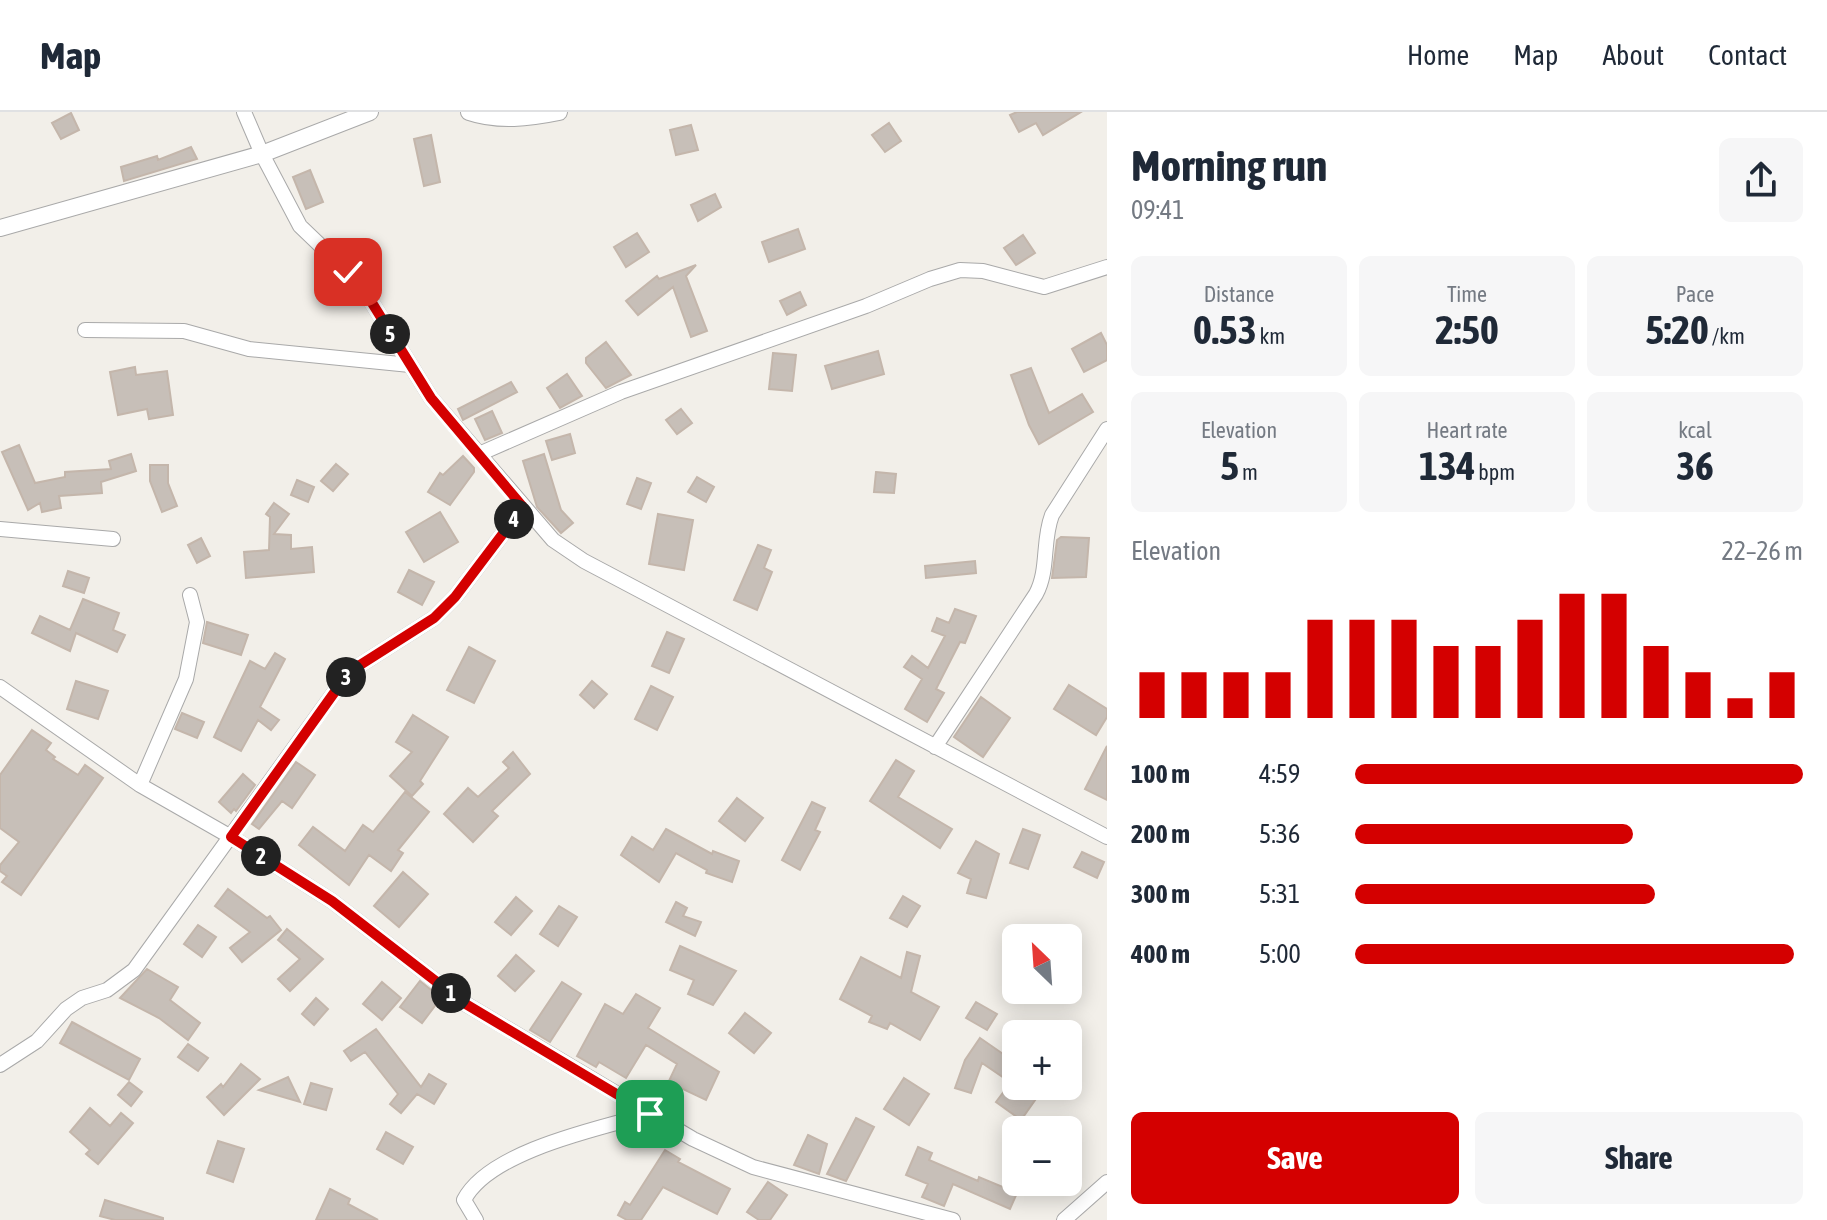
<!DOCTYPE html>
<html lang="en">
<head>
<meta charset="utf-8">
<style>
  body { margin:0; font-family:"Asap Condensed",sans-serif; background:#f6f6f7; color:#1f2937; height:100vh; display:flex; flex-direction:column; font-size:30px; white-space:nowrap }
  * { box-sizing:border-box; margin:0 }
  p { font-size:26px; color:#747a83 }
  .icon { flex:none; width:44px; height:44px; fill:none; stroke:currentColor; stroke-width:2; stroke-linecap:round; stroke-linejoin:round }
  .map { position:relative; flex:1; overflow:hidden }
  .side { display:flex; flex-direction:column; background:#fff; width:720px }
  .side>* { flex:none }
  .needle { width:52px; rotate:335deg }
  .fabs { position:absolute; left:1002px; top:812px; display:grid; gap:16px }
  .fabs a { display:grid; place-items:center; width:80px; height:80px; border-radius:12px; background:#fff; box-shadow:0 4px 20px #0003; font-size:40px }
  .pin { position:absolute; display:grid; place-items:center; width:68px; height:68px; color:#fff; margin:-34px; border-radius:16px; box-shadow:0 4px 12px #0006 }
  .km { position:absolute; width:40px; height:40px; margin:-20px; border-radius:50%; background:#222; color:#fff; font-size:22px; line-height:40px; text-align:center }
  .round { display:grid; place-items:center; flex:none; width:84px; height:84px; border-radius:12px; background:#f6f6f7 }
  .overview { display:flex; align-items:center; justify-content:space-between; height:136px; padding:0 24px }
  h1 { font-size:44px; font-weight:700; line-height:60px }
  .stats { display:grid; grid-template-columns:repeat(3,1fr); gap:12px; height:136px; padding:8px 24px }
  .stats div { display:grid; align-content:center; border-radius:12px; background:#f6f6f7; text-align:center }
  .stats b { font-size:40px; font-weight:700 }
  .stats small { font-size:22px; font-weight:400 }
  .stats p { font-size:22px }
  .chart { height:224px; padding:16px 24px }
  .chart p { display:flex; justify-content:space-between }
  .chart svg { width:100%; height:144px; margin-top:8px; stroke:#d40000; stroke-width:6 }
  .action { display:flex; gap:16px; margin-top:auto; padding:16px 24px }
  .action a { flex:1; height:92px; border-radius:12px; background:#d40000; color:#fff; font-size:32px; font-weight:700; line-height:92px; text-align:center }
  .action a+a { background:#f6f6f7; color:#1f2937 }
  ul { padding:0 24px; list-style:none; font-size:26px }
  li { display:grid; grid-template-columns:128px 96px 1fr; align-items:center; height:60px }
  li i { height:20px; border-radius:10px; background:#d40000 }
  header { display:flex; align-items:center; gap:48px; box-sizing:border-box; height:112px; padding:0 40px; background:#fff; border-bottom:2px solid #e0e1e3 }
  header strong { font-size:38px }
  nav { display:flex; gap:44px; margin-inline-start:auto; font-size:28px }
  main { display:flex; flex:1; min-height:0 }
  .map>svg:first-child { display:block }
</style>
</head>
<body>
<header>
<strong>Map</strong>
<nav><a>Home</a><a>Map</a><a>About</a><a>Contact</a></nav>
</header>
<main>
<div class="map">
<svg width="1107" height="1108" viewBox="0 0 1107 1108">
  <rect width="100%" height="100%" fill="#f2efe9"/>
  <path fill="#c7bfb8" stroke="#c4b6ab" stroke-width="2" d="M1017,0H1081L1043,23L1036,11L1019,20L1010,3Z
    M71,1L79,18L61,27L52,11Z
    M889,11L901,29L885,40L872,23Z
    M691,13L698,38L676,43L670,18Z
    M431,23L440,70L424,74L414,27Z
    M191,35L197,47L124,69L121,55L157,44L158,48Z
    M310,58L323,90L306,97L293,65Z
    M715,82L721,95L698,109L691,93Z
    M798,117L805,137L769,150L762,130Z
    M637,121L649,140L626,155L614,135Z
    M1023,123L1035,141L1016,153L1004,136Z
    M696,153L686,164L707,219L691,225L673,175L638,203L626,189L657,164L659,167Z
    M800,180L806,193L787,203L780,189Z
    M1101,221L1107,233V248L1084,260L1072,237Z
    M606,230L631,263L606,276L586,251V246Z
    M878,239L884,262L832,277L825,254Z
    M773,241L796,243L792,279L769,277Z
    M135,255L136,263L167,259L173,303L149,307L147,297L118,303L110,260Z
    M1031,256L1049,301L1082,282L1093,300L1039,332L1029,313L1011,263Z
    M567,262L582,284L560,296L547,276Z
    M511,270L517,280L463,308L458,297Z
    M681,297L692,311L677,322L666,308Z
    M492,299L502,321L485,328L475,307Z
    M570,322L575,341L552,348L546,329Z
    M19,333L35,371L65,365V360L111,357L109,349L131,342L136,359L101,370L102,381L59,384L61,396L42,400L40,391L28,398L2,340Z
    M544,342L561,398L573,411L561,421L537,395L523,349Z
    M463,344L474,356V360L450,393L428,380L440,361L443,363Z
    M336,352L348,362L333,379L321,369Z
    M150,353H168V371L177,394L162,400L150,369Z
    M876,360L896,362L894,381L874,380Z
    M697,365L714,375L706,390L688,380Z
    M637,366L651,371L641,397L627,392Z
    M297,368L314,375L308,390L291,383Z
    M274,391L289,402L274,422L291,423V437L312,435L314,460L246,466L244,440L269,438L270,405L266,402Z
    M440,400L458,430L424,450L406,420Z
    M658,402L693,408L684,458L649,452Z
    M1061,425L1089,426L1086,465L1052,466L1057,428Z
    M201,426L210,444L197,451L188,433Z
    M758,433L771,438L764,456L772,460L757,498L734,488Z
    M975,449L976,461L926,466L925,454Z
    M409,458L434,470L422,493L398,480Z
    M68,459L89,466L84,481L63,474Z
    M83,487L119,501L113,518L125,523L117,540L76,521L70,539L32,521L40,504L70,518Z
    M955,497L976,504L965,531L960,530L936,577L944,581L927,610L905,597L922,567L904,555L912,544L928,556L945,524L932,519L937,506L949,511Z
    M207,510L248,523L241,543L203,531Z
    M667,520L684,527L669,561L652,554Z
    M469,535L495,549L474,591L447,578Z
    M275,541L285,547L260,595L279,608L271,618L258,608L241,639L214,625L250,549L265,557Z
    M76,569L108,579L98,607L67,597Z
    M592,569L607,582L594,596L580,583Z
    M1069,573L1107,597V605L1096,623L1054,597Z
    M651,574L673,585L657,618L635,607Z
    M981,585L1010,606L983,645L954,625Z
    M182,601L204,610L197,626L175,617Z
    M413,603L448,625L420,669L423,672L412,684L390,664L412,640L396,630Z
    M32,618L51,631L46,638L55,645L53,647L78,663L85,653L103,666L21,783L2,770L7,764L0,759V753L19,730L0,716V663Z
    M1107,634V688L1085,677Z
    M513,640L530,662L492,699L498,704L473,730L444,702L468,676L478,685L509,656L503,650Z
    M896,648L914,659L898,685L952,717L940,736L870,689Z
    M296,650L315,663L292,696L282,689L259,717L252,712Z
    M243,662L255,673L236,699L234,697L231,701L219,690Z
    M405,680L429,700L398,738L403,741L391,759L369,743L349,773L299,733L313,715L345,739L363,713L373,720Z
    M737,686L763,706L745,729L719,709Z
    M812,690L825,696L815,718L820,720L800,758L782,748Z
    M666,717L712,742L713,739L739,749L732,770L706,761L707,758L676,741L659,770L621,743L632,725L653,738Z
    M1023,717L1040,723L1028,757L1010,751Z
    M976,729L999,742L986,786L967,781L971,767L958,761Z
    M1082,740L1104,750L1097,766L1074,755Z
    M403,760L428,782L399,815L374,794Z
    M228,777L267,806L270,804L281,818L242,850L230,836L250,820L215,794Z
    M903,784L920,794L907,815L890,806Z
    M516,785L532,799L511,823L495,810Z
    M676,790L687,796L683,804L701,810L695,824L666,810Z
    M559,794L577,805L558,834L540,822Z
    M198,813L216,825L202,845L184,832Z
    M287,817L323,847L290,879L278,867L300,847L278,828Z
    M680,834L736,859L713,893L688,882L694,868L670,858Z
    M907,840L920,844L911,880L939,895L920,928L890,911L887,917L869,910L872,904L840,887L861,845L901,866Z
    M516,843L534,859L515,879L498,864Z
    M147,857L178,875L170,888L200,911L188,928L159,906L120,886Z
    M420,869L441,886L422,911L400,895Z
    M382,870L401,886L382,908L363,892Z
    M562,870L581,882L550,930L530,918Z
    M636,882L660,896L648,916L719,960L706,988L681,976L674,989L662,984L677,952L646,933L626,966L599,950L596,955L577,944L605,892L623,902Z
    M316,886L328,897L314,913L302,902Z
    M976,890L997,902L987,918L966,906Z
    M745,901L771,921L754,941L729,921Z
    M72,910L140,947L129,968L60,931Z
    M376,917L421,975L429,962L446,972L434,992L417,982L401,1001L390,992L398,982L365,940L351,949L344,939Z
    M980,926L1016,951V974L982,951L971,981L955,976L965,948Z
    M188,932L208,946L198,959L178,945Z
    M241,952L260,967L224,1003L207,985L221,972L223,975Z
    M288,965L300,990L259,978Z
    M904,966L929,982L909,1013L884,997Z
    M129,970L142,980L131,994L118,983Z
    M311,971L332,977L326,998L304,992Z
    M1008,974H1045L1021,1008L996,990Z
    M90,996L110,1014L121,1001L133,1011L98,1052L86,1042L90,1038L70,1020Z
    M856,1006L874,1015L846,1069L827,1062Z
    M386,1020L413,1035L403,1052L377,1037Z
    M808,1023L827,1032L819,1062L794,1053Z
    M218,1029L244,1037L233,1070L207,1061Z
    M918,1035L932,1041L929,1048L978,1069L979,1065L1017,1081L1010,1097L953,1072L944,1094L922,1085L928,1072L906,1063Z
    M665,1038L680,1047L678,1050L730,1077L717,1102L663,1075L641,1108H627L618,1103L625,1090L630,1093Z
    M768,1070L787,1083L770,1108H759L747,1100Z
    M330,1077L350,1087L348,1092L378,1108H316Z
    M105,1088L163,1106V1108H115L100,1104Z"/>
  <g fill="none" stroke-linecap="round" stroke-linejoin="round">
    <g stroke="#a9a9a9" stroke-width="16">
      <path id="minor" d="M244,0L262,42L300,114L348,160L369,186L431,286L553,428L584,449L1107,725
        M85,218L184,219L249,237L410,253
        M479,342L621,280L866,194L930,167L960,158L983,159L1044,175L1107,155
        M0,417L113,427
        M0,575L140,673L231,725L332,789L464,891L693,1027L753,1055L953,1108
        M935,635L1036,482C1049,458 1042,429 1052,403L1107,317
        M140,673L186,567L197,510L190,483
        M0,953L37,929L66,897L82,886L107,878L134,858L349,560L434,506L455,485L523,395
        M476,1108L464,1088C489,1039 600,1016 650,1002
        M1064,1108L1107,1070"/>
    </g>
    <g stroke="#a9a9a9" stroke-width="18">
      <path id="tertiary" d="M469,0C498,10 530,6 559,0
        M0,116L262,42L370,0"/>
    </g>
    <use href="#minor" stroke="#fff" stroke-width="14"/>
    <use href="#tertiary" stroke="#fff" stroke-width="16"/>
  </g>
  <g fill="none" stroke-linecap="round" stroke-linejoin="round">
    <g stroke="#fff" stroke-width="16">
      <path id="route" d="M348,160L369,186L431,286L523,395L455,485L434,506L349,560L231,725L332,789L464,891L650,1002"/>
    </g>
    <use href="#route" stroke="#d40000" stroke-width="10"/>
  </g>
</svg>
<div class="fabs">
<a><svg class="needle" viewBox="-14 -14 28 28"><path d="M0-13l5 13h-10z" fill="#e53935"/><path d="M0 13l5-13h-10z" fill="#747a83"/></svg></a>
<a>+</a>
<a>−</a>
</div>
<div class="pin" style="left:650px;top:1002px;background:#1e9e55"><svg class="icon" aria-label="arrive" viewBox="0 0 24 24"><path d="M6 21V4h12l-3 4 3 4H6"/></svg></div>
<div class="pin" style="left:348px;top:160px;background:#d93025"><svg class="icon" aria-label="check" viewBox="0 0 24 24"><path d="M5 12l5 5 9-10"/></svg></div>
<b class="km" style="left:451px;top:881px">1</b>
<b class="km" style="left:261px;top:744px">2</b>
<b class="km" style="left:346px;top:565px">3</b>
<b class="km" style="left:514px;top:407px">4</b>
<b class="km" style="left:390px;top:222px">5</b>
</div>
<section class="side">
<div class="overview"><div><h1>Morning run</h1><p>09:41</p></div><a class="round"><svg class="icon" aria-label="share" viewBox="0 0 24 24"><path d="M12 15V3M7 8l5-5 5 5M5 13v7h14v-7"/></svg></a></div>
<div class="stats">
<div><p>Distance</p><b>0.53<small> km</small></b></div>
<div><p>Time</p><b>2:50</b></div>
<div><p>Pace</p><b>5:20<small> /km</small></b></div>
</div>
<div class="stats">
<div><p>Elevation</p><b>5<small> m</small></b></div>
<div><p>Heart rate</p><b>134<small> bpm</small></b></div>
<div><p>kcal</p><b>36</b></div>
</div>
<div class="chart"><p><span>Elevation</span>22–26 m</p>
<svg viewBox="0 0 160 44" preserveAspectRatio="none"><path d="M5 44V30M15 44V30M25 44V30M35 44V30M45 44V14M55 44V14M65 44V14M75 44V22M85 44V22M95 44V14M105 44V6M115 44V6M125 44V22M135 44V30M145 44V38M155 44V30"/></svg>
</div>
<ul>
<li><b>100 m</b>4:59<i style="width:100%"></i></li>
<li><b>200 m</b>5:36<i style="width:62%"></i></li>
<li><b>300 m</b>5:31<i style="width:67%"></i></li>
<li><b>400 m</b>5:00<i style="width:98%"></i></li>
</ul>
<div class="action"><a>Save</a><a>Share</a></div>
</section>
</main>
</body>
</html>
